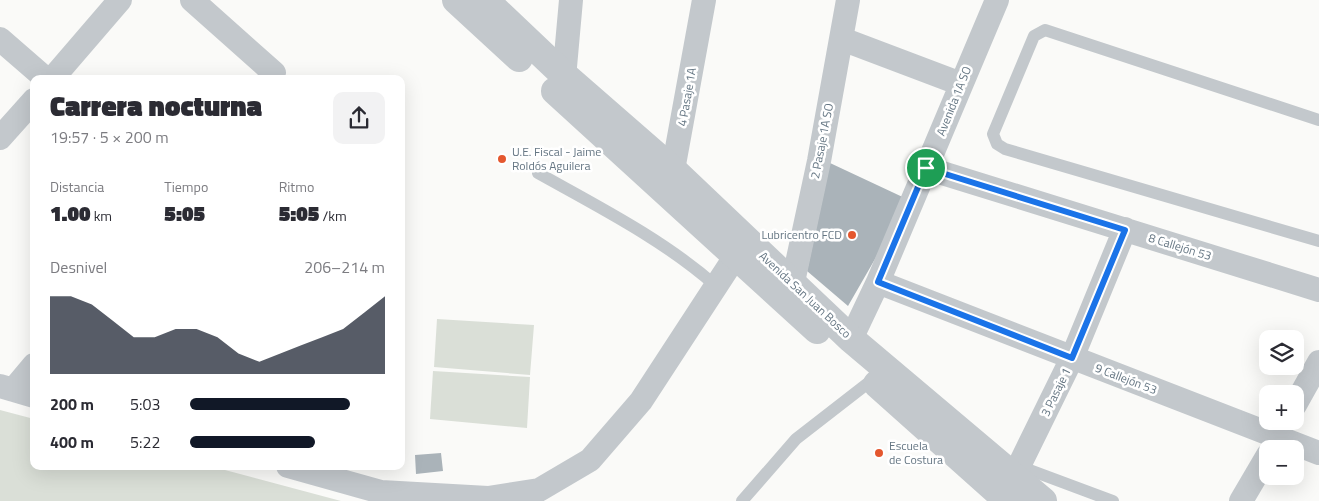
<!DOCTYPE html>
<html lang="es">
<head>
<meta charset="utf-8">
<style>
  body { margin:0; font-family:"Titillium Web",sans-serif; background:#f2f2f3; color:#2b2b33; height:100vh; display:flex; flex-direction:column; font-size:19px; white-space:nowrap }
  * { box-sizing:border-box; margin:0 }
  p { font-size:16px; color:#7c7c81 }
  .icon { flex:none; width:28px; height:28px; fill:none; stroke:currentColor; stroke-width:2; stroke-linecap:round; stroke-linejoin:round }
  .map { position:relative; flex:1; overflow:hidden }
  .details { position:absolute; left:30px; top:75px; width:375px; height:395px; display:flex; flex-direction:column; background:#fff; border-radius:10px; box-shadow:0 5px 20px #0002 }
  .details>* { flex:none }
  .tools { position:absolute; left:1259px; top:330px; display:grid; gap:10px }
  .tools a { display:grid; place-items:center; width:45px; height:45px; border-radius:10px; background:#fff; box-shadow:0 5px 20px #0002; font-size:25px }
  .pin { position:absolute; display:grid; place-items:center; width:42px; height:42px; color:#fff; margin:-21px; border:2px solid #fff; border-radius:50%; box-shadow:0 1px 5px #0007 }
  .round { display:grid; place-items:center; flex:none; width:52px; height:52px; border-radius:10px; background:#f2f2f3 }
  .head { display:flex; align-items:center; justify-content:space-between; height:85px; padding:0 20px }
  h1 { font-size:28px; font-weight:800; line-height:38px }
  .metrics { display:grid; grid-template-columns:repeat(3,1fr); gap:8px; height:85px; padding:5px 20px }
  .metrics div { display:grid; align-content:center }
  .metrics b { font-size:21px; font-weight:800 }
  .metrics small { font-size:14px; font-weight:400 }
  .metrics p { font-size:14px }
  .chart { height:140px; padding:10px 20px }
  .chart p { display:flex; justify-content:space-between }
  .chart svg { width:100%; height:90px; margin-top:5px; fill:#111827; opacity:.7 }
  ul { padding:0 20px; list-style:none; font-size:16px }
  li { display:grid; grid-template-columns:80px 60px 1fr; align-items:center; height:38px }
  li i { height:12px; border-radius:6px; background:#111827 }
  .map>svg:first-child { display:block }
</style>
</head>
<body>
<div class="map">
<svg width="1319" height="501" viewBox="0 0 1319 501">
  <rect width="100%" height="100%" fill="#fafaf8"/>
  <path fill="#dadfd7" d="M437,319L534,325L530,375L434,367Z
    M433,371L530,377L527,428L430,419Z
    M0,410L34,419V466H210L341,501H0Z"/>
  <path fill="#aab3b9" d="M830,163L909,200L848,306L807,271Z
    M441,453L443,471L416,474L415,455Z"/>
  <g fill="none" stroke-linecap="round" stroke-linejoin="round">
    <path stroke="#c3c8cc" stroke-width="12" d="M1319,120L1045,30L1034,36L993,134L997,144L1005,149L1319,241
      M538,173C599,207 664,240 716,286
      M1019,466L1113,501
      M742,501L796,439L872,380"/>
    <path stroke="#c3c8cc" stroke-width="24" d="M192,0L274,73L269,79
      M0,39L46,79
      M842,39L961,84
      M52,79L120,0
      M563,89L571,0
      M0,138L34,100
      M926,168L1319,290
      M669,185L673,170L704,0
      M793,282L819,161L848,0
      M878,282L1319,453
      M851,339L878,282L997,0
      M0,386L34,396
      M13,390L34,365
      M1295,405L1319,362
      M288,466L381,492L488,498L539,490L590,460L641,401L735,257L744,240
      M1001,490L1019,466L1072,358L1125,229
      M1241,501L1268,455"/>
    <path stroke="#c3c8cc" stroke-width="28" d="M456,0L519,58
      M485,0L564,75L673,170L851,339L1043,501
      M555,91L817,330
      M877,384L1008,501"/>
  </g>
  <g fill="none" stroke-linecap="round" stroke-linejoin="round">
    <g stroke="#fff" stroke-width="10">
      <path id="route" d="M926,168L1125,230L1072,358L878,282Z"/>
    </g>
    <use href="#route" stroke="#1a73e8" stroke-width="6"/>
  </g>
  <g fill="#e4572e" stroke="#fff" stroke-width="2">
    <circle cx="502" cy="159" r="5"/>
    <circle cx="852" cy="235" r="5"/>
    <circle cx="879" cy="453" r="5"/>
  </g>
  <g text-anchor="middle" stroke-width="5" stroke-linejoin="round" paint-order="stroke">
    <g font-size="12" fill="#657683" stroke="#fff">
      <text transform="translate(687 97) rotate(-80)" y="4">4 Pasaje 1A</text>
      <text transform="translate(954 101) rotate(-68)" y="4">Avenida 1A SO</text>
      <text transform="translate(822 141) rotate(-79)" y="4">2 Pasaje 1A SO</text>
      <text transform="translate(1180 247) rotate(17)" y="4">8 Callejón 53</text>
      <text transform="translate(805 295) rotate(43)" y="4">Avenida San Juan Bosco</text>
      <text transform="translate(1126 379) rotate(21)" y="4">9 Callejón 53</text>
      <text transform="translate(1056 392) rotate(-64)" y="4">3 Pasaje 1</text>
    </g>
    <g font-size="12" fill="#657683" stroke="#fff" text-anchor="start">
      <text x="512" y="156">U.E. Fiscal - Jaime<tspan x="512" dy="14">Roldós Aguilera</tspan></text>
      <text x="842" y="239" text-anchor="end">Lubricentro FCD</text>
      <text x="889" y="450">Escuela<tspan x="889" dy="14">de Costura</tspan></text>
    </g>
  </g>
</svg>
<div class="tools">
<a><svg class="icon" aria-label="layers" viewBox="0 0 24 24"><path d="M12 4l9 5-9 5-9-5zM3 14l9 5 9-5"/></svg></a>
<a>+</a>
<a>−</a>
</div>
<div class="pin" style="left:926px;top:168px;background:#1e9e55"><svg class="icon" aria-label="arrive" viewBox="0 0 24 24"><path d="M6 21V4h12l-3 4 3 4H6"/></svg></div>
<section class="details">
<div class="head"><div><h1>Carrera nocturna</h1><p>19:57 · 5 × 200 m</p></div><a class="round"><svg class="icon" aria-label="share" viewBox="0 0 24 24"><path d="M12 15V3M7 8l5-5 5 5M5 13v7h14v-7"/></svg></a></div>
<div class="metrics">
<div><p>Distancia</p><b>1.00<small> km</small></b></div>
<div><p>Tiempo</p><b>5:05</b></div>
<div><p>Ritmo</p><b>5:05<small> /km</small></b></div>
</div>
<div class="chart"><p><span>Desnivel</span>206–214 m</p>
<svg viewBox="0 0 160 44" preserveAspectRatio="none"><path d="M0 44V6L10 6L20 10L30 18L40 26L50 26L60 22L70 22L80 26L90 34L100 38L110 34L120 30L130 26L140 22L150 14L160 6V44z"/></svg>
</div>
<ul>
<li><b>200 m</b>5:03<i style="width:82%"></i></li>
<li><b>400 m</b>5:22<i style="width:64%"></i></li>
</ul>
</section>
</div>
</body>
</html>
